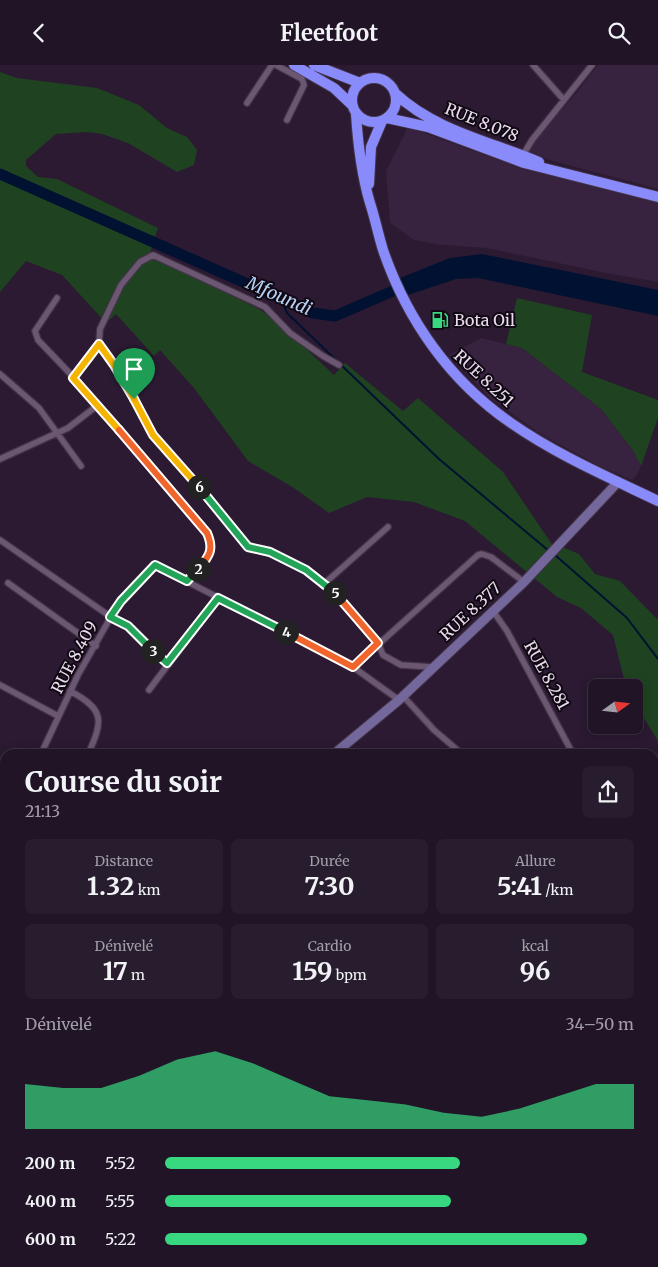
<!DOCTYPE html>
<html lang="fr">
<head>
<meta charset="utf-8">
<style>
  body { margin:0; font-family:Merriweather,serif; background:#281d2e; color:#f1f3f6; height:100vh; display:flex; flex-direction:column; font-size:19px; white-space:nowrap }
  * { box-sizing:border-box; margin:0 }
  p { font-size:16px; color:#a29ea7 }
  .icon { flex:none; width:28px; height:28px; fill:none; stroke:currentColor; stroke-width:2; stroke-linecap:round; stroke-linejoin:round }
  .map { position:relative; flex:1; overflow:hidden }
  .side { position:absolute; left:0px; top:684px; width:659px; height:519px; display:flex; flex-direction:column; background:#201426; border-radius:15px 15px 0 0; box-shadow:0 2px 12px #0003,0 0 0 1px #3d3343 }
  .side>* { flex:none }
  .needle { width:32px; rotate:75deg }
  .buttons { position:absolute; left:588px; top:614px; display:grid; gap:10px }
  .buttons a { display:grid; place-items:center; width:55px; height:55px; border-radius:8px; background:#201426; box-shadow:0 2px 12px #0003,0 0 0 1px #3d3343; font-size:25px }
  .pin { position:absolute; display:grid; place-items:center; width:42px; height:42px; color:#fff; margin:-51px -21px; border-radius:50% 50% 50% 0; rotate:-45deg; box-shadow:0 0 5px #0007 }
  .pin .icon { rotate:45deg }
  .km { position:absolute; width:25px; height:25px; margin:-12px; border-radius:50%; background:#222; color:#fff; font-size:14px; line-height:25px; text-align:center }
  .round { display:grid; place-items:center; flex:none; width:52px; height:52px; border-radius:8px; background:#281d2e }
  .summary { display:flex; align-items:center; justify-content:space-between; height:85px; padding:0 25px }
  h1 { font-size:28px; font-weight:700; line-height:38px }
  .figures { display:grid; grid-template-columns:repeat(3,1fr); gap:8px; height:85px; padding:5px 25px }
  .figures div { display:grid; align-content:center; border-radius:8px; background:#281d2e; text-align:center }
  .figures b { font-size:25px; font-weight:700 }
  .figures small { font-size:14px; font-weight:400 }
  .figures p { font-size:14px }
  .chart { height:140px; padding:10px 25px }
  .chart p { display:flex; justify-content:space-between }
  .chart svg { width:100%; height:90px; margin-top:5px; fill:#37d880; opacity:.7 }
  ul { padding:0 25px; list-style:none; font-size:16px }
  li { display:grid; grid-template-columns:80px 60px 1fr; align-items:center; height:38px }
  li i { height:12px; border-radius:6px; background:#37d880 }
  header { display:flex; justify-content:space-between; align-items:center; height:65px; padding:0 25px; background:#201426; font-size:22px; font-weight:700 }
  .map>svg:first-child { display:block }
</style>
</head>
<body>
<header><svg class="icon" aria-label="back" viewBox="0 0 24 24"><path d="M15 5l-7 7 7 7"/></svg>Fleetfoot<svg class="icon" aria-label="search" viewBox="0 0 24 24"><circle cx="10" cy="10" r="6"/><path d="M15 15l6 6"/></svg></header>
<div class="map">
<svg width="658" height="1202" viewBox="0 0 658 1202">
  <rect width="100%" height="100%" fill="#2b1a32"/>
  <path fill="#37223f" d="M598,0H658V124L553,96L530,87L538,70L578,26Z
    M408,62L522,104L658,137V217L611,209L487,183L442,180L414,175L390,158L386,106Z
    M481,273L522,283L601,344L632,384L641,401L636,411L632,415L599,401L539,368L489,332L449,290Z
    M0,1087L5,1092V1181L0,1184Z"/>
  <path fill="#1f4321" d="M0,7L17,13L97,23L139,40L167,63L187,72L197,85L194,100L177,107L128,78L102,69L87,67L56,69L26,95V101L38,112L57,114L158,163L149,191L257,243L273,253L334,310L345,298L403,346L418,333L503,407L551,478L559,484L565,483L579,489L595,509L620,516L658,555V676L634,637V622H626L613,570L581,543L557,532L465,456L414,437L367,432L329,448L294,423L248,396L194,323L160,285L154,291L116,249L106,258L62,210L26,196L0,227Z
    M517,233L592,250L582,307L658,335V353L641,401L632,384L601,344L522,283L506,279Z"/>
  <path fill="#001131" d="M482,189L658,225V251L478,213L456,214L402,232L395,215L450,193Z"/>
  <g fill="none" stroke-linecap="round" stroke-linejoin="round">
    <path stroke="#001131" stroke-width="2" d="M281,234L287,248L439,394L549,486
      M555,490L627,553L658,594
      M654,1132L658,1130
      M544,1202L550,1198"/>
    <path stroke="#001131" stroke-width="11" d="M0,109L313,248L335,251L407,220"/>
    <g stroke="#433448" stroke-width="8">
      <path id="street" d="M276,0L302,14L304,20L287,55
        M533,0L564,35
        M247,38L272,0
        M523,90L532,75L592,0
        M57,233L35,266L38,275L82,321L207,467C217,490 202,500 187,516
        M99,279L126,319L153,370L189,410L244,478L251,484L270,487L315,510L371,569L378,578L383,590L401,600L432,602
        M0,309L39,343L81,401
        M73,313L99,279L100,264L121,220L140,197L153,190L265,242L290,268L323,291L339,300
        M0,394L68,363L98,340
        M0,475L111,552L127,561L167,598
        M8,518L96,581
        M325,518L388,462
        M493,546L507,566L573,689
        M353,602L478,490L482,489L491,492L524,517
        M0,620L58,651
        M149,625L218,533
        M70,626C104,644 104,655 88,689
        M403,631L434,665L462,689
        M41,689L78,610L117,541L155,500L353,602L399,635
        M654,705L657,704
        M654,778L658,776
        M0,779L5,768
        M0,835L5,837
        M654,841L658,849
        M654,899L658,904
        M0,944L5,946
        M0,1001L5,1000
        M654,1008L658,1005
        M654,1018L658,1024
        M654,1044L658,1041
        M654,1076L658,1082
        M0,1187L5,1184
        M505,1198L506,1199
        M428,1202L432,1198"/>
    </g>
    <g stroke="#433448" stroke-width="11">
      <path id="secondary" d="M334,689L399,635L524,517L618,417
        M0,890L5,886
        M0,1075L5,1083
        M72,1202V1198"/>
    </g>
    <g stroke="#433448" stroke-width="12">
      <path id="highway" d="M294,0L334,23L352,40
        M314,0L360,18
        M352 35a22 22 0 1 1 44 0a22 22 0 1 1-44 0Z
        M396,29C434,65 492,77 539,97
        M356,49C358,80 361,108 370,138C375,153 378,169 383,185C407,255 450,316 511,358C557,390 608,412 658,436
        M387,53L428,62L524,98L658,132
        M369,119L371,82L382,56"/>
    </g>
    <use href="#street" stroke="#6b5772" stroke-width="5.5"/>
    <use href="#secondary" stroke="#74679b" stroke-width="9"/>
    <use href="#highway" stroke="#8a8bfa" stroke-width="10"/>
  </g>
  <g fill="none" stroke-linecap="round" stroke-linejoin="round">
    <g stroke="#fff" stroke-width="10">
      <path id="split-1" d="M119,365L73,313L99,279L114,300L134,334"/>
    </g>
    <g stroke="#fff" stroke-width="10">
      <path id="split-2" d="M119,365L207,468C214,484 210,491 198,504"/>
    </g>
    <g stroke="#fff" stroke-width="10">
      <path id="split-3" d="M153,586L128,561L110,552L121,536L155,500L187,516L198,504"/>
    </g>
    <g stroke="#fff" stroke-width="10">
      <path id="split-4" d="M153,586L167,598L218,533L286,567"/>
    </g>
    <g stroke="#fff" stroke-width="10">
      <path id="split-5" d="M286,567L353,602L378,578L335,528"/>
    </g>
    <g stroke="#fff" stroke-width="10">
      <path id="split-6" d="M199,422L248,482L270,487L306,505L335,528"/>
    </g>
    <g stroke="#fff" stroke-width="10">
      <path id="split-7" d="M134,334L153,370L199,422"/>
    </g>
    <use href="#split-1" stroke="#f5b400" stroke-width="6"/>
    <use href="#split-2" stroke="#f0652b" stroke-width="6"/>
    <use href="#split-3" stroke="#22a559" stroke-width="6"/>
    <use href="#split-4" stroke="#22a559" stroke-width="6"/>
    <use href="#split-5" stroke="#f0652b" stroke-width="6"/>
    <use href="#split-6" stroke="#22a559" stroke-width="6"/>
    <use href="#split-7" stroke="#f5b400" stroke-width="6"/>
  </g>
  <defs>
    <g id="fuel-bare" transform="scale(1.35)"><path d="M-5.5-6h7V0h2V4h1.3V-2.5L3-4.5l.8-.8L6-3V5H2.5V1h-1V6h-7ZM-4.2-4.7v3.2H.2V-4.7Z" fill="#37d880" stroke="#100812" stroke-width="2.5" paint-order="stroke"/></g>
  </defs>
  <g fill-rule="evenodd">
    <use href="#fuel-bare" x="440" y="255"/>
  </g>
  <g text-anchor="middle" stroke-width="4" stroke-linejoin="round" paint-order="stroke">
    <g font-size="16" fill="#e9dded" stroke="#100812">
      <text transform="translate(482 57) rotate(22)" y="6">RUE 8.078</text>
      <text transform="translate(484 313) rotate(43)" y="6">RUE 8.251</text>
      <text transform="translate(470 546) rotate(-43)" y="6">RUE 8.377</text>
      <text transform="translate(74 592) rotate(-62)" y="6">RUE 8.409</text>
      <text transform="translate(547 610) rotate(61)" y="6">RUE 8.281</text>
    </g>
    <g font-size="16" fill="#e9dded" stroke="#100812" text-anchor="start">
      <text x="454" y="261">Bota Oil</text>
    </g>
    <g font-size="18" font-style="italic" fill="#b5d2f6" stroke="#100812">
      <text transform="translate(279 231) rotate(24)" y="6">Mfoundi</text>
    </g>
  </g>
</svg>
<div class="buttons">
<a><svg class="needle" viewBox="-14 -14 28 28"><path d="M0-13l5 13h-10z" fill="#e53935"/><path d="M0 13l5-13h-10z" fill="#a29ea7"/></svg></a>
</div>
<div class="pin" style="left:134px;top:334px;background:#1e9e55"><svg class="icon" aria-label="arrive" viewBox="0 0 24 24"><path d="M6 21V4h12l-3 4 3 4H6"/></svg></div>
<b class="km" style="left:198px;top:504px">2</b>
<b class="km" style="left:153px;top:586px">3</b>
<b class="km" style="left:286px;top:567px">4</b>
<b class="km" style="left:335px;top:528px">5</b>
<b class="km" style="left:199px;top:422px">6</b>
<section class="side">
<div class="summary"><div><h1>Course du soir</h1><p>21:13</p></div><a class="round"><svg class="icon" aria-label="share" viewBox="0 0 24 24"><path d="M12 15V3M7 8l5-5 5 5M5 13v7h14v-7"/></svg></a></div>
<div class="figures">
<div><p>Distance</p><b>1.32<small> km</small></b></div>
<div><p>Durée</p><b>7:30</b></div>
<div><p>Allure</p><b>5:41<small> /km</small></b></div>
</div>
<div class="figures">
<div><p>Dénivelé</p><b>17<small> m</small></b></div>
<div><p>Cardio</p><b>159<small> bpm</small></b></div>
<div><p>kcal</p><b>96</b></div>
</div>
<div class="chart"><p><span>Dénivelé</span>34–50 m</p>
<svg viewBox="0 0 160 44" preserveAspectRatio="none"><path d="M0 44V22L10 24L20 24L30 18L40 10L50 6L60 12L70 20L80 28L90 30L100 32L110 36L120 38L130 34L140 28L150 22L160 22V44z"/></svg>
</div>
<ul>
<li><b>200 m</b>5:52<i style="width:63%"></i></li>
<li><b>400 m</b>5:55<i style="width:61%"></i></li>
<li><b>600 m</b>5:22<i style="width:90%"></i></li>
</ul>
</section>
</div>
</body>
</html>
